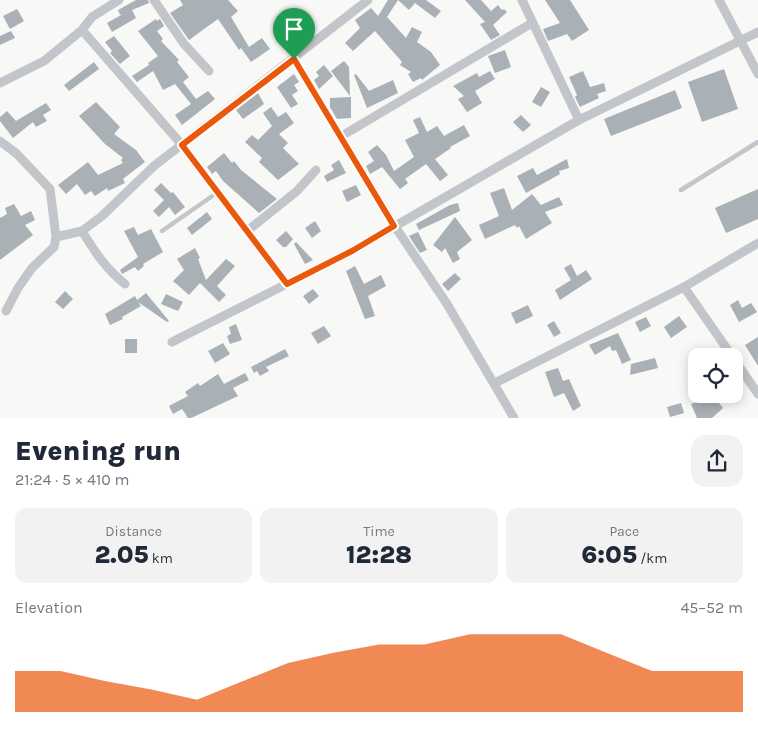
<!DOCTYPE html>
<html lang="en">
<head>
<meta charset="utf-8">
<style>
  body { margin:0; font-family:Karla,sans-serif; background:#f2f2f3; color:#1f2937; height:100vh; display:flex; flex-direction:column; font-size:19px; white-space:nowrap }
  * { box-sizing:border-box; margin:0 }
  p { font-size:16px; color:#747a83 }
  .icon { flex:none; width:28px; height:28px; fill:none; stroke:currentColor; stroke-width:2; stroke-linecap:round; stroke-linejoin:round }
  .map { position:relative; height:418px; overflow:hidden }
  .panel { display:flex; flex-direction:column; background:#fff; flex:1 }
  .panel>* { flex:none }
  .fabs { position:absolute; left:688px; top:348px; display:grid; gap:10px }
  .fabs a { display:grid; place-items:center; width:55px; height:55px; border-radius:10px; background:#fff; box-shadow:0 2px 12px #0003; font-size:25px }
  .pin { position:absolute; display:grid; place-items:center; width:42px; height:42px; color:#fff; margin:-51px -21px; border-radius:50% 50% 50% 0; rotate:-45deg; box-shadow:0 0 5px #0007 }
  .pin .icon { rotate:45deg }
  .round { display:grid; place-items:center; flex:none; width:52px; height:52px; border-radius:15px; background:#f2f2f3 }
  .summary { display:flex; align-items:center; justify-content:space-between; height:85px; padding:0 15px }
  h1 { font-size:28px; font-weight:800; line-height:38px }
  .stats { display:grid; grid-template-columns:repeat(3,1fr); gap:8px; height:85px; padding:5px 15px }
  .stats div { display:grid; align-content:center; border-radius:12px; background:#f2f2f3; text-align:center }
  .stats b { font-size:25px; font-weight:800 }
  .stats small { font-size:14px; font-weight:400 }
  .stats p { font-size:14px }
  .chart { height:140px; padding:10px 15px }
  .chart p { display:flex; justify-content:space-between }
  .chart svg { width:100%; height:90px; margin-top:5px; fill:#ea580c; opacity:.7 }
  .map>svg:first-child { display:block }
</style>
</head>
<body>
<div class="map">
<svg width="758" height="418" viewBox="0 0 758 418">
  <rect width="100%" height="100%" fill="#f8f8f6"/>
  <path fill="#a9b0b6" d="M136,0H148L149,3L132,10L136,18L112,32L107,23L123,14L120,15L118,10Z
    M180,0H228L238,11L231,17L249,47L262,38L270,49L251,62L241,48L239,50L218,19L189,40L170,13L183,5Z
    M388,0H426L441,11L435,18L415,3L409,10L398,0L387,17L406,38L412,27L422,32L417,42L431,52L440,65L422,80L421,78L413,82L408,74L411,72L400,65L402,62L375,31L353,51L345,43L360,28L355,20L371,8L378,16Z
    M465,0H481L491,11L498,5L502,10L504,9L507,12L493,25L500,35L491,40L480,24L485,22Z
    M545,0H570L589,30L572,41L567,34L548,41L543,29L560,23Z
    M17,9L24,21L10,29L3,16Z
    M301,11L314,32L305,37L296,23L277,29L276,26L280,23L278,18L286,15L287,19Z
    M156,19L157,21L160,19L164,26L157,31L163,39L161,41L179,60L177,62L189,77L183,82L196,99L208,91L215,99L182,125L175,115L191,104L175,84L163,90L153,71L137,82L132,76L149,65L148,63L158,56L138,31Z
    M11,31L15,38L0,45V36Z
    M114,36L130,56L120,64L110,53L112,51L105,42Z
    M505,50L511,67L495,73L488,56Z
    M344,61L349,67L350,96L331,71Z
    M94,62L99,69L69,91L64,85Z
    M324,65L333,76L319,89L314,80L319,76L316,72Z
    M724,69L738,109L702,122L688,82Z
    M490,71L495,79L475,91L482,103L467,112L458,99L464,96L453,86L477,73L479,77Z
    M583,71L590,87L604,83L606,91L597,94L599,98L580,107L575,97L577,95L569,77Z
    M294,74L299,82L294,85L298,91L292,95L298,104L291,108L277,87Z
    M356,74L369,91L393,80L398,93L367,108L354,75Z
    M541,87L550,92L541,107L532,102Z
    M675,90L682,108L611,136L604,119Z
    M258,93L264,104L243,119L236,110Z
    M351,97V118L337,119L330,107V98Z
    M96,102L120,127L114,134L136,150L145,162L123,179L125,183L108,191L107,188L95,196L91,191L85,195L77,184L66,194L58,185L88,162L98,175L123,163L121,160L123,158L105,144L79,116Z
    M46,103L51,110L43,115L47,121L36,127L33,122L13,138L0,121V117L7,111L16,121Z
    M271,107L278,117L286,112L294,123L279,134L288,143L283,148L299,164L278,180L259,162L262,158L245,142L252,135L258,140L272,126L263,113Z
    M521,115L531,125L523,132L513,122Z
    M420,117L427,132L437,126L444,136L464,125L470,136L450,147L451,148L435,159L448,175L440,181L426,164L405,179L408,183L400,189L382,167L370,174L366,166L374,161L368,152L377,145L386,155L394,171L414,157L405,140L419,133L413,120Z
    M224,153L232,163L234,161L241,170L277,199L259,213L223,181L216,171L212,174L207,167Z
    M567,159L569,168L559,171L560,174L526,193L517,176L533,168L537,175Z
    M339,160L346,173L327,182L324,176L334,170L331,165Z
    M161,183L171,193L173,192L185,207L175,215L169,207L159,217L153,211L164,200L154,190Z
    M356,185L361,195L347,202L342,191Z
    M504,188L512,210L532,194L541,205L559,197L563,205L545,212L552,223L526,239L519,226L517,228L515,225L485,239L479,225L499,216L490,193Z
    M758,189V219L726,233L715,208Z
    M458,203L460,211L419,230L416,224L450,205Z
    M14,204L21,216L31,211L35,220L25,225L33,235L0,260V218L7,214L5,208Z
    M207,212L212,219L192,235L187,228Z
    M455,217L472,240L457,252L460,259L453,263L445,248L442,252L433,245Z
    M315,221L321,231L312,238L305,228Z
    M134,227L138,235L151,229L163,252L143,264L144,266L138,271L135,267L122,274L120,270L138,257L124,231Z
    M286,231L293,239L286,247H283L276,240Z
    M418,232L427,250L420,253L409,236Z
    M296,242L313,260L305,264L294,244Z
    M195,248L200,258L198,259L206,280L226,259L235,266L217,286L226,295L219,302L200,283L189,295L173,281L184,270L177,259Z
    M571,264L577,276L586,270L592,279L560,300L555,290L571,280L564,268Z
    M355,266L364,284L381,275L386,286L368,296L375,316L365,319L346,271Z
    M455,273L461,279L448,291L442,284Z
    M313,289L319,296L309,304L303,296Z
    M65,291L73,299L63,309L55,302Z
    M146,293L169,321L167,322L138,302L141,306L122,317L123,319L110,325L105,314L135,296L137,300Z
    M166,294L183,302L178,311L161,304Z
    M738,300L742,308L751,303L757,312L739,322L730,305Z
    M528,305L533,316L516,324L511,313Z
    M679,316L687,327L671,338L664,327Z
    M646,317L651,326L640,332L635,322Z
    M554,321L561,333L554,337L547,325Z
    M236,324L242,340L230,344L227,336L231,334L229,327Z
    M324,326L331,336L318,344L311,333Z
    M618,333L631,360L622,364L616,350L612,351L610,346L595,355L589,345Z
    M758,337V366L745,345Z
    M125,339H137V353H125Z
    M223,343L230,354L215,363L208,351Z
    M285,349L289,356L266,367L269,371L260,376L257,371L254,373L251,367Z
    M655,358L658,368L630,375L631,364Z
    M558,368L563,381L569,379L581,406L573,411L564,393L554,397L545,372Z
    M245,373L249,380L233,388L238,396L191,418H188L182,409L173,414L169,406L188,396L185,392L198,383L200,386L218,374L224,384Z
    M700,394H725L716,399L723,408L712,418H697L691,404L704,399Z
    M681,403L684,413L670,417L667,407Z"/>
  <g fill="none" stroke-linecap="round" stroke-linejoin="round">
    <path stroke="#c2c5c9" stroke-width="4.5" d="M681,190L758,142
      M162,231L218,192"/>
    <path stroke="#c2c5c9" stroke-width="9" d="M119,0L92,17L82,30L182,145L287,284
      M154,0L184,44L209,71
      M522,0L579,120
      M719,0L758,74
      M294,59L394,225L447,304L514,418
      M0,83L44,61L82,30
      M340,137L532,23
      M0,141L17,154L50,189L56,237L54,247L32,268L18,288L6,311
      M82,231C95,252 106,269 125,284
      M247,231L297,191L316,170
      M56,237L82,231L102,216L154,166L368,0
      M684,287L732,356
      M172,342L352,251L579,120L758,32
      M734,359L758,394
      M495,383L684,287L758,243"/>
  </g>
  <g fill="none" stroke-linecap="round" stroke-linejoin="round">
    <g stroke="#fff" stroke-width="10">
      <path id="route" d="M294,59L394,226L352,251L287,284L182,145Z"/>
    </g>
    <use href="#route" stroke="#ea580c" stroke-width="6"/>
  </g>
</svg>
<div class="fabs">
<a><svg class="icon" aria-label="locate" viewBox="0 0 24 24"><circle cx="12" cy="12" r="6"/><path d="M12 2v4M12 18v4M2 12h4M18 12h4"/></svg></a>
</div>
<div class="pin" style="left:294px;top:59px;background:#1e9e55"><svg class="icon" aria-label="arrive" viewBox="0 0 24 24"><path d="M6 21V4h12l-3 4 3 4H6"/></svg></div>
</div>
<section class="panel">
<div class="summary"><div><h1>Evening run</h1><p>21:24 · 5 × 410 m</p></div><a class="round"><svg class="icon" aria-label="share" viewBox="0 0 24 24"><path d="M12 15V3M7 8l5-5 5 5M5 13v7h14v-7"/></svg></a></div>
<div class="stats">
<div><p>Distance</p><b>2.05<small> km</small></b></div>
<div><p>Time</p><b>12:28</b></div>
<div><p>Pace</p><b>6:05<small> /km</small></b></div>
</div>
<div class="chart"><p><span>Elevation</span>45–52 m</p>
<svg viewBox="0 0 160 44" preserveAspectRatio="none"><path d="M0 44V24L10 24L20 29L30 33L40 38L50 29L60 20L70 15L80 11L90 11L100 6L110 6L120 6L130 15L140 24L150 24L160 24V44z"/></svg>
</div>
</section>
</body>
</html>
